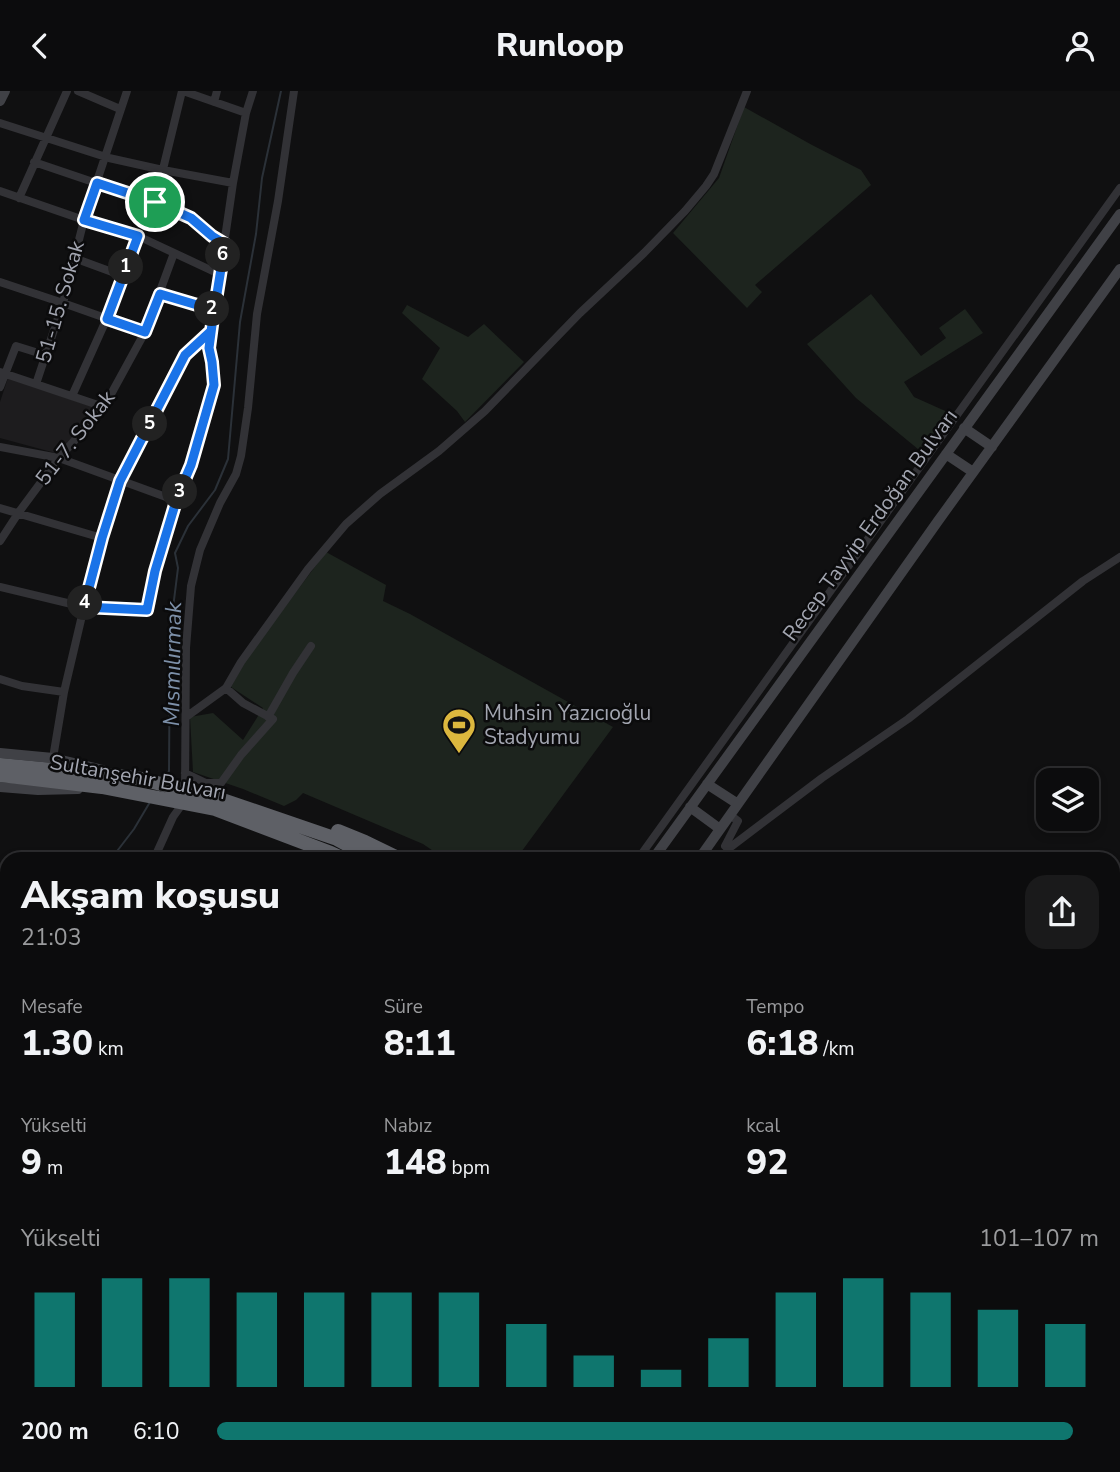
<!DOCTYPE html>
<html lang="tr">
<head>
<meta charset="utf-8">
<style>
  body { margin:0; font-family:"Nunito Sans",sans-serif; background:#1a1a1b; color:#f1f3f6; height:100vh; display:flex; flex-direction:column; font-size:26px; white-space:nowrap }
  * { box-sizing:border-box; margin:0 }
  p { font-size:23px; color:#9a9b9d }
  .icon { flex:none; width:38px; height:38px; fill:none; stroke:currentColor; stroke-width:2; stroke-linecap:round; stroke-linejoin:round }
  .map { position:relative; flex:1; overflow:hidden }
  .panel { position:absolute; left:0px; top:761px; width:1120px; height:621px; display:flex; flex-direction:column; background:#0c0c0d; border-radius:21px 21px 0 0; box-shadow:0 4px 10px #0003,0 0 0 2px #2c2c2e }
  .panel>* { flex:none }
  .fabs { position:absolute; left:1036px; top:677px; display:grid; gap:14px }
  .fabs a { display:grid; place-items:center; width:63px; height:63px; border-radius:14px; background:#0c0c0d; box-shadow:0 4px 10px #0003,0 0 0 2px #2c2c2e; font-size:35px }
  .pin { position:absolute; display:grid; place-items:center; width:60px; height:60px; color:#fff; margin:-30px; border:4px solid #fff; border-radius:50%; box-shadow:0 2px 7px #0007 }
  .km { position:absolute; width:35px; height:35px; margin:-18px; border-radius:50%; background:#222; color:#fff; font-size:19px; line-height:35px; text-align:center }
  .round { display:grid; place-items:center; flex:none; width:74px; height:74px; border-radius:21px; background:#1a1a1b }
  .summary { display:flex; align-items:center; justify-content:space-between; height:119px; padding:0 21px }
  h1 { font-size:38px; font-weight:800; line-height:52px }
  .stats { display:grid; grid-template-columns:repeat(3,1fr); gap:10px; height:119px; padding:7px 21px }
  .stats div { display:grid; align-content:center }
  .stats b { font-size:35px; font-weight:800 }
  .stats small { font-size:19px; font-weight:400 }
  .stats p { font-size:19px }
  .chart { height:196px; padding:14px 21px }
  .chart p { display:flex; justify-content:space-between }
  .chart svg { width:100%; height:126px; margin-top:7px; stroke:#0f766e; stroke-width:6 }
  ul { padding:0 21px; list-style:none; font-size:23px }
  li { display:grid; grid-template-columns:112px 84px 1fr; align-items:center; height:52px }
  li i { height:18px; border-radius:9px; background:#0f766e }
  header { display:flex; justify-content:space-between; align-items:center; height:91px; padding:0 21px; background:#0c0c0d; font-size:32px; font-weight:800 }
  .map>svg:first-child { display:block }
</style>
</head>
<body>
<header><svg class="icon" aria-label="back" viewBox="0 0 24 24"><path d="M15 5l-7 7 7 7"/></svg>Runloop<svg class="icon" aria-label="person" viewBox="0 0 24 24"><circle cx="12" cy="8" r="4"/><path d="M4 21q1-7 8-7t8 7"/></svg></header>
<div class="map">
<svg width="1120" height="1381" viewBox="0 0 1120 1381">
  <rect width="100%" height="100%" fill="#101011"/>
  <path fill="#1d1c1e" d="M8,287L99,318L59,363L0,347V311Z"/>
  <path fill="#1d241e" d="M744,16L812,54L861,79L871,94L755,194L762,201L747,217L673,142L719,87Z
    M871,203L921,265L946,247L939,237L965,218L983,242L904,291L914,306L952,323L924,363L856,307L807,253Z
    M407,214L468,246L484,233L524,271L465,331L457,320L422,288L440,257L402,222Z
    M326,461L386,494L383,510L410,523L613,636L516,768H445L423,753L303,702L296,709L284,715L243,698L193,681L190,626L213,622L243,649L263,617L231,596L249,564Z
    M1113,1344L1120,1349V1381H1039L1033,1376H1113Z"/>
  <g fill="none" stroke-linecap="round" stroke-linejoin="round">
    <path stroke="#2b3138" stroke-width="2" d="M164,689L169,680L170,541L178,477L175,462L188,435L215,399L228,368L240,231L256,143L262,87L281,0
      M111,768L134,738L150,711
      M0,947L7,931"/>
    <path stroke="#323236" stroke-width="8" d="M78,0L120,18
      M183,0L246,22
      M214,11L217,0
      M0,32L109,67L163,79L233,92
      M34,71L164,115L190,127L212,145L225,153
      M0,100L84,129L138,145L219,183
      M19,107L67,0
      M155,111L182,0
      M74,167L123,185
      M0,191L63,212L145,241
      M160,203L214,219
      M0,281L104,316
      M36,293L63,212L84,129L127,0
      M0,296L16,255L45,264
      M72,305L107,227L138,145
      M0,356L59,367L177,410
      M0,417L102,447
      M0,450L19,421L59,367L104,316L145,241L174,162
      M0,496L84,516L147,519L155,480L178,407L191,374L214,294L213,271L209,257L233,92L246,22L253,0
      M0,588L22,595L64,601
      M186,626L226,597L241,571L272,528L308,478L346,433L380,403L439,360L485,320L580,222L644,162L685,120L706,95L714,83L747,0
      M268,626L293,582L311,555
      M53,667L64,601L84,516L102,447L120,390L185,264L211,240
      M185,682L206,692H221L241,664L273,628L243,612L226,597
      M185,700L186,557L191,495L200,459L220,412L236,383L241,365L248,317L257,223L278,110L294,0
      M730,724L738,730L725,755L728,758L822,687L908,628L1083,490L1120,466
      M154,768L173,726L183,712
      M638,768L1120,97
      M1113,785L1120,782
      M1113,973L1120,969
      M7,1076L1,1140L7,1188
      M1,1343L4,1309
      M591,1376L599,1381
      M621,1376L626,1381
      M754,1376L758,1381
      M818,1376L823,1381
      M828,1376L833,1381
      M276,1381L280,1376
      M329,1381L333,1376
      M390,1381L397,1376
      M511,1381L512,1376"/>
    <path stroke="#404146" stroke-width="10" d="M0,10L5,0
      M964,337L992,356
      M946,363L973,381
      M0,662L53,667L103,679
      M707,693L738,713
      M0,696L38,699L78,698
      M690,716L720,738
      M653,768L1120,123
      M699,768L938,430L1120,178
      M221,1381L225,1376
      M257,1381L261,1376"/>
    <path stroke="#4e4f55" stroke-width="12" d="M0,1343L7,1345
      M0,1354L7,1356
      M45,1376L55,1381
      M70,1376L80,1381"/>
    <path stroke="#5e6066" stroke-width="14" d="M0,674L137,687L217,707L337,748L374,768
      M0,684L102,696L215,718L331,762L344,768
      M338,740L365,751L400,768
      M1113,1241L1120,1242
      M1113,1314L1120,1319
      M1113,1332L1120,1337
      M994,1376L995,1381
      M1023,1376L1028,1381"/>
  </g>
  <g fill="none" stroke-linecap="round" stroke-linejoin="round">
    <g stroke="#fff" stroke-width="14">
      <path id="route" d="M155,111L97,92L84,129L138,145L107,228L145,241L160,203L214,219L209,257L212,271L214,294L191,374L177,407L155,480L147,519L84,516L102,447L120,390L185,264L211,240L225,153L212,145L191,127L155,111"/>
    </g>
    <use href="#route" stroke="#1a73e8" stroke-width="9"/>
  </g>
  <defs>
    <g id="stadium-pin" transform="scale(1.75)"><path d="M0 17L-7.5 6A9.5 9.5 0 1 1 7.5 6Z" fill="#dcb73e" stroke="#0b0b0c"/><path d="M0-5a6.5 5 0 1 0 0 10a6.5 5 0 1 0 0-10ZM-3.5-1.8h7v3.6h-7Z" fill="#111"/></g>
  </defs>
  <g fill-rule="evenodd">
    <use href="#stadium-pin" x="459" y="634"/>
  </g>
  <g text-anchor="middle" stroke-width="5" stroke-linejoin="round" paint-order="stroke">
    <g font-size="21" fill="#a3a6b1" stroke="#0b0b0c">
      <text transform="translate(60 211) rotate(-74)" y="7">51-15. Sokak</text>
      <text transform="translate(75 347) rotate(-52)" y="7">51-7. Sokak</text>
      <text transform="translate(870 434) rotate(-54)" y="7">Recep Tayyip Erdoğan Bulvarı</text>
      <text transform="translate(138 686) rotate(10)" y="7">Sultanşehir Bulvarı</text>
    </g>
    <g font-size="21" fill="#a3a6b1" stroke="#0b0b0c" text-anchor="start">
      <text x="484" y="629">Muhsin Yazıcıoğlu<tspan x="484" dy="24">Stadyumu</tspan></text>
    </g>
    <g font-size="23" font-style="italic" fill="#7d90a9" stroke="#0b0b0c">
      <text transform="translate(172 573) rotate(-89)" y="8">Mısmılırmak</text>
    </g>
  </g>
</svg>
<div class="fabs">
<a><svg class="icon" aria-label="layers" viewBox="0 0 24 24"><path d="M12 4l9 5-9 5-9-5zM3 14l9 5 9-5"/></svg></a>
</div>
<div class="pin" style="left:155px;top:111px;background:#1e9e55"><svg class="icon" aria-label="arrive" viewBox="0 0 24 24"><path d="M6 21V4h12l-3 4 3 4H6"/></svg></div>
<b class="km" style="left:126px;top:176px">1</b>
<b class="km" style="left:212px;top:218px">2</b>
<b class="km" style="left:180px;top:401px">3</b>
<b class="km" style="left:85px;top:512px">4</b>
<b class="km" style="left:150px;top:333px">5</b>
<b class="km" style="left:223px;top:164px">6</b>
<section class="panel">
<div class="summary"><div><h1>Akşam koşusu</h1><p>21:03</p></div><a class="round"><svg class="icon" aria-label="share" viewBox="0 0 24 24"><path d="M12 15V3M7 8l5-5 5 5M5 13v7h14v-7"/></svg></a></div>
<div class="stats">
<div><p>Mesafe</p><b>1.30<small> km</small></b></div>
<div><p>Süre</p><b>8:11</b></div>
<div><p>Tempo</p><b>6:18<small> /km</small></b></div>
</div>
<div class="stats">
<div><p>Yükselti</p><b>9<small> m</small></b></div>
<div><p>Nabız</p><b>148<small> bpm</small></b></div>
<div><p>kcal</p><b>92</b></div>
</div>
<div class="chart"><p><span>Yükselti</span>101–107 m</p>
<svg viewBox="0 0 160 44" preserveAspectRatio="none"><path d="M5 44V11M15 44V6M25 44V6M35 44V11M45 44V11M55 44V11M65 44V11M75 44V22M85 44V33M95 44V38M105 44V27M115 44V11M125 44V6M135 44V11M145 44V17M155 44V22"/></svg>
</div>
<ul>
<li><b>200 m</b>6:10<i style="width:97%"></i></li>
</ul>
</section>
</div>
</body>
</html>
